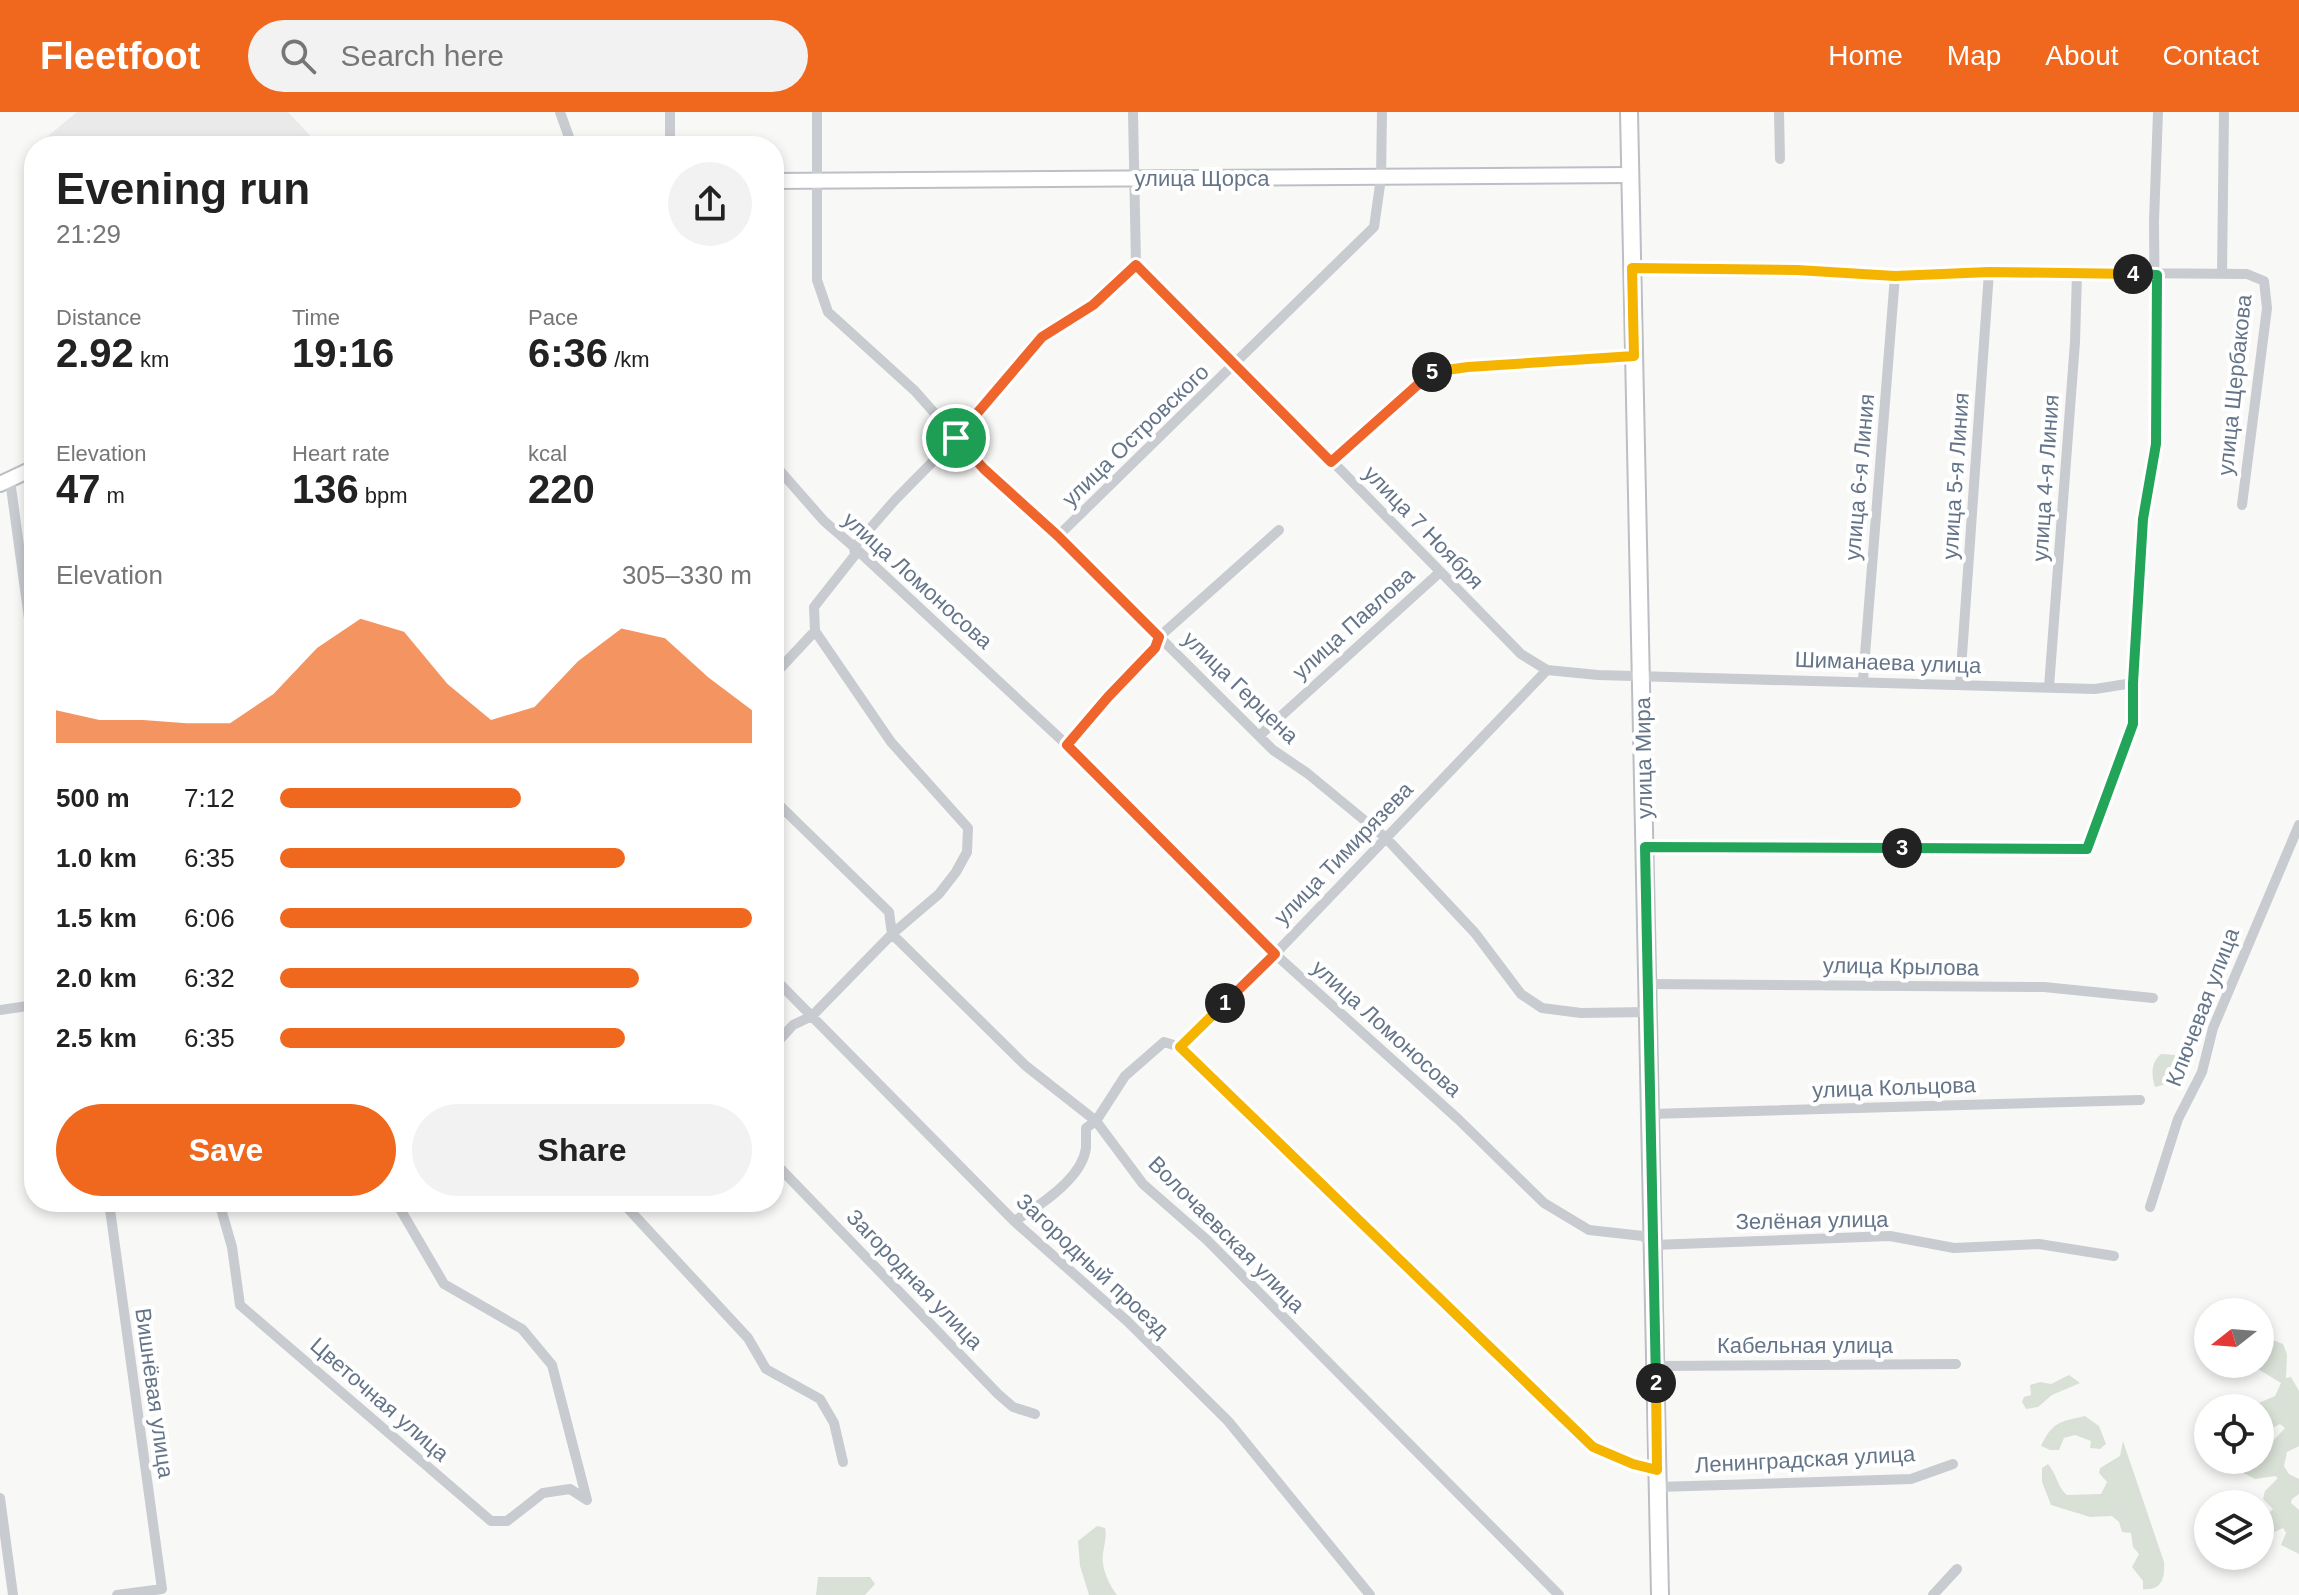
<!DOCTYPE html>
<html lang="en">
<head>
<meta charset="utf-8">
<style>
  body { margin:0; font-family:Helvetica,sans-serif; background:#f2f2f2; color:#222; height:100vh; display:flex; flex-direction:column; font-size:30px; white-space:nowrap }
  * { box-sizing:border-box; margin:0 }
  p { font-size:26px; color:#767676 }
  .icon { flex:none; width:44px; height:44px; fill:none; stroke:currentColor; stroke-width:2; stroke-linecap:round; stroke-linejoin:round }
  .map { position:relative; flex:1; overflow:hidden }
  .side { position:absolute; left:24px; top:24px; width:760px; height:1076px; display:flex; flex-direction:column; background:#fff; border-radius:32px; box-shadow:0 4px 12px #0003 }
  .side>* { flex:none }
  .needle { width:52px; rotate:253deg }
  .controls { position:absolute; left:2194px; top:1186px; display:grid; gap:16px }
  .controls a { display:grid; place-items:center; width:80px; height:80px; border-radius:50%; background:#fff; box-shadow:0 4px 12px #0003; font-size:40px }
  .pin { position:absolute; display:grid; place-items:center; width:68px; height:68px; color:#fff; margin:-34px; border:4px solid #fff; border-radius:50%; box-shadow:0 2px 8px #0007 }
  .km { position:absolute; width:40px; height:40px; margin:-20px; border-radius:50%; background:#222; color:#fff; font-size:22px; line-height:40px; text-align:center }
  .round { display:grid; place-items:center; flex:none; width:84px; height:84px; border-radius:42px; background:#f2f2f2 }
  .overview { display:flex; align-items:center; justify-content:space-between; height:136px; padding:0 32px }
  h1 { font-size:44px; font-weight:700; line-height:60px }
  .stats { display:grid; grid-template-columns:repeat(3,1fr); gap:12px; height:136px; padding:8px 32px }
  .stats div { display:grid; align-content:center }
  .stats b { font-size:40px; font-weight:700 }
  .stats small { font-size:22px; font-weight:400 }
  .stats p { font-size:22px }
  .chart { height:224px; padding:16px 32px }
  .chart p { display:flex; justify-content:space-between }
  .chart svg { width:100%; height:144px; margin-top:8px; fill:#f0671e; opacity:.7 }
  .action { display:flex; gap:16px; margin-top:auto; padding:16px 32px }
  .action a { flex:1; height:92px; border-radius:48px; background:#f0671e; color:#fff; font-size:32px; font-weight:700; line-height:92px; text-align:center }
  .action a+a { background:#f2f2f2; color:#222 }
  ul { padding:0 32px; list-style:none; font-size:26px }
  li { display:grid; grid-template-columns:128px 96px 1fr; align-items:center; height:60px }
  li i { height:20px; border-radius:10px; background:#f0671e }
  header { display:flex; align-items:center; gap:48px; box-sizing:border-box; height:112px; padding:0 40px; background:#f0671e; color:#fff }
  header strong { font-size:38px }
  nav { display:flex; gap:44px; margin-inline-start:auto; font-size:28px }
  .search { width:560px; height:72px; background:#f2f2f2; display:flex; align-items:center; gap:20px; box-sizing:border-box; padding:0 28px; border-radius:44px; color:#767676; font-size:30px }
  .map>svg:first-child { display:block }
</style>
</head>
<body>
<header>
<strong>Fleetfoot</strong>
<div class="search"><svg class="icon" aria-label="search" viewBox="0 0 24 24"><circle cx="10" cy="10" r="6"/><path d="M15 15l6 6"/></svg>Search here</div>
<nav><a>Home</a><a>Map</a><a>About</a><a>Contact</a></nav>
</header>
<div class="map">
<svg width="2299" height="1483" viewBox="0 0 2299 1483">
  <rect width="100%" height="100%" fill="#f8f9f6"/>
  <path fill="#e9eae9" d="M77,0H288L320,34H36Z"/>
  <path fill="#d9e1d6" d="M2161,942L2175,943L2181,956L2180,969L2155,975C2151,963 2151,950 2161,942Z
    M2260,1223L2283,1232L2287,1242L2286,1266L2291,1265L2299,1279V1334L2287,1340L2284,1354L2289,1362L2299,1367V1382L2292,1387L2291,1391L2299,1398V1442L2281,1433L2286,1421L2283,1416L2260,1427V1410L2273,1397L2263,1387L2265,1379L2278,1366L2275,1364L2255,1367L2236,1357L2241,1348H2260V1331L2273,1329L2285,1316L2280,1312L2260,1322V1296H2247L2275,1284L2281,1271L2258,1257L2255,1252H2260Z
    M2069,1263L2080,1271L2052,1283L2038,1295L2026,1297L2022,1290L2024,1285L2031,1283L2030,1273L2040,1270L2051,1272Z
    M2085,1304L2099,1314L2106,1332L2100,1337L2090,1336L2091,1329L2075,1323L2064,1326L2059,1338H2050L2041,1334C2053,1309 2060,1310 2085,1304Z
    M2123,1329L2164,1450C2165,1466 2162,1479 2143,1477V1469L2132,1455L2139,1442L2133,1435L2131,1421L2122,1420L2119,1410L2112,1404L2090,1405L2051,1393L2042,1370V1356L2048,1352C2057,1362 2057,1375 2067,1383L2101,1382L2107,1370L2099,1361L2100,1356L2120,1344Z
    M1097,1414L1105,1416C1108,1428 1101,1439 1103,1451C1104,1462 1111,1475 1117,1483H1089L1080,1454L1078,1429Z
    M818,1465H870L875,1472L865,1483H816Z"/>
  <g fill="none" stroke-linecap="round" stroke-linejoin="round">
    <g stroke="#bcc0c6" stroke-width="18">
      <path id="secondary" d="M774,69L1630,63
        M0,372L34,356"/>
    </g>
    <g stroke="#bbbec3" stroke-width="20">
      <path id="primary" d="M1629,0L1660,1483"/>
    </g>
    <path stroke="#c8cbcf" stroke-width="10" d="M560,0L570,28L576,34
      M670,0V34
      M817,0V168L828,200L915,279L984,357L1058,424L1273,638L1307,661L1386,726L1475,821L1521,882L1542,896L1581,901L1648,900
      M1133,0L1136,153L1237,252L1521,542L1547,558L1598,563L2095,577L2133,571
      M1779,0L1780,47
      M1632,156L1797,158L1895,164L1989,160L2247,162L2264,169L2267,196L2242,393
      M2222,162L2224,0
      M1331,350L1435,257L1634,244
      M774,352L824,409L854,435L1067,633L1275,842L1458,1007L1544,1091L1589,1118L1643,1124L1653,1133L1890,1124L1954,1136L2039,1132L2114,1144
      M10,368L34,543
      M1058,424L1374,115L1381,66L1382,0
      M774,563L815,519L814,495L855,443L854,435L895,388L956,326L1042,225L1093,193L1136,153
      M1863,568L1895,164
      M1960,572L1989,160
      M2049,575L2075,230L2077,161
      M1259,624L1439,461
      M1067,633L1155,536L1159,525L1279,418
      M774,688L889,800L892,822L1026,954L1096,1009L1143,1072L1207,1128L1559,1483
      M1645,735L2087,737L2133,612V571L2143,407L2156,332L2154,109L2158,0
      M774,866L1014,1109L1127,1209L1228,1309L1370,1483
      M1648,872L2044,875L2153,886
      M0,898L34,893
      M774,934L793,913L812,904L892,822L939,782L956,760L967,740L968,716L891,630L815,519
      M1180,935L1593,1335L1633,1352L1657,1358
      M1650,1002L2140,988
      M774,1050L998,1282L1013,1295L1035,1302
      M109,1090L162,1477L117,1483
      M219,1090L232,1135L240,1193L491,1409H507L543,1381L570,1377L587,1388
      M396,1090L444,1172L522,1217L552,1253L587,1388
      M622,1090L748,1226L766,1257L820,1287L834,1311L843,1350
      M2150,1095L2178,1007L2202,960L2213,916L2299,713
      M1014,1109C1038,1095 1082,1067 1086,1036C1086,1030 1086,1023 1086,1016L1096,1009L1125,964L1164,930L1180,935L1275,842L1547,558
      M1655,1254L1956,1252
      M1658,1375L1911,1367L1953,1352
      M0,1386L13,1483
      M1933,1483L1957,1457"/>
    <use href="#secondary" stroke="#fff" stroke-width="14"/>
    <use href="#primary" stroke="#fff" stroke-width="16"/>
  </g>
  <g fill="none" stroke-linecap="round" stroke-linejoin="round">
    <g stroke="#fff" stroke-width="16">
      <path id="split-1" d="M956,326L984,357L1058,424L1159,525L1155,536L1108,585L1067,633L1275,842L1225,891"/>
    </g>
    <g stroke="#fff" stroke-width="16">
      <path id="split-2" d="M1225,891L1180,935L1593,1335L1633,1352L1657,1358L1656,1271"/>
    </g>
    <g stroke="#fff" stroke-width="16">
      <path id="split-3" d="M1656,1271L1645,735L1902,736"/>
    </g>
    <g stroke="#fff" stroke-width="16">
      <path id="split-4" d="M1902,736L2087,737L2133,612V571L2143,407L2156,332L2157,163L2133,162"/>
    </g>
    <g stroke="#fff" stroke-width="16">
      <path id="split-5" d="M1432,260L1468,255L1634,244L1632,156L1797,158L1895,164L1989,160L2133,162"/>
    </g>
    <g stroke="#fff" stroke-width="16">
      <path id="split-6" d="M956,326L1042,225L1093,193L1136,153L1331,350L1432,260"/>
    </g>
    <use href="#split-1" stroke="#f0652b" stroke-width="10"/>
    <use href="#split-2" stroke="#f5b400" stroke-width="10"/>
    <use href="#split-3" stroke="#22a559" stroke-width="10"/>
    <use href="#split-4" stroke="#22a559" stroke-width="10"/>
    <use href="#split-5" stroke="#f5b400" stroke-width="10"/>
    <use href="#split-6" stroke="#f0652b" stroke-width="10"/>
  </g>
  <g text-anchor="middle" stroke-width="8" stroke-linejoin="round" paint-order="stroke">
    <g font-size="22" fill="#657589" stroke="#fff">
      <text x="1202" y="74">улица Щорса</text>
      <text transform="translate(2234 273) rotate(-84)" y="8">улица Щербакова</text>
      <text transform="translate(1135 323) rotate(-44)" y="8">улица Островского</text>
      <text transform="translate(1955 364) rotate(-86)" y="8">улица 5-я Линия</text>
      <text transform="translate(1859 365) rotate(-85)" y="8">улица 6-я Линия</text>
      <text transform="translate(2045 366) rotate(-86)" y="8">улица 4-я Линия</text>
      <text transform="translate(1424 415) rotate(46)" y="8">улица 7 Ноября</text>
      <text transform="translate(918 468) rotate(42)" y="8">улица Ломоносова</text>
      <text transform="translate(1353 511) rotate(-42)" y="8">улица Павлова</text>
      <text transform="translate(1888 550) rotate(2)" y="8">Шиманаева улица</text>
      <text transform="translate(1241 575) rotate(44)" y="8">улица Герцена</text>
      <text transform="translate(1643 646) rotate(-91)" y="8">улица Мира</text>
      <text transform="translate(1343 741) rotate(-46)" y="8">улица Тимирязева</text>
      <text transform="translate(1901 854) rotate(1)" y="8">улица Крылова</text>
      <text transform="translate(2202 895) rotate(-69)" y="8">Ключевая улица</text>
      <text transform="translate(1387 916) rotate(42)" y="8">улица Ломоносова</text>
      <text transform="translate(1894 975) rotate(-2)" y="8">улица Кольцова</text>
      <text transform="translate(1812 1108) rotate(-1)" y="8">Зелёная улица</text>
      <text transform="translate(1227 1122) rotate(45)" y="8">Волочаевская улица</text>
      <text transform="translate(1093 1153) rotate(43)" y="8">Загородный проезд</text>
      <text transform="translate(915 1167) rotate(46)" y="8">Загородная улица</text>
      <text x="1805" y="1241">Кабельная улица</text>
      <text transform="translate(155 1281) rotate(82)" y="8">Вишнёвая улица</text>
      <text transform="translate(380 1287) rotate(41)" y="8">Цветочная улица</text>
      <text transform="translate(1805 1347) rotate(-3)" y="8">Ленинградская улица</text>
    </g>
  </g>
</svg>
<div class="controls">
<a><svg class="needle" viewBox="-14 -14 28 28"><path d="M0-13l5 13h-10z" fill="#e53935"/><path d="M0 13l5-13h-10z" fill="#767676"/></svg></a>
<a><svg class="icon" aria-label="locate" viewBox="0 0 24 24"><circle cx="12" cy="12" r="6"/><path d="M12 2v4M12 18v4M2 12h4M18 12h4"/></svg></a>
<a><svg class="icon" aria-label="layers" viewBox="0 0 24 24"><path d="M12 4l9 5-9 5-9-5zM3 14l9 5 9-5"/></svg></a>
</div>
<div class="pin" style="left:956px;top:326px;background:#1e9e55"><svg class="icon" aria-label="arrive" viewBox="0 0 24 24"><path d="M6 21V4h12l-3 4 3 4H6"/></svg></div>
<b class="km" style="left:1225px;top:891px">1</b>
<b class="km" style="left:1656px;top:1271px">2</b>
<b class="km" style="left:1902px;top:736px">3</b>
<b class="km" style="left:2133px;top:162px">4</b>
<b class="km" style="left:1432px;top:260px">5</b>
<section class="side">
<div class="overview"><div><h1>Evening run</h1><p>21:29</p></div><a class="round"><svg class="icon" aria-label="share" viewBox="0 0 24 24"><path d="M12 15V3M7 8l5-5 5 5M5 13v7h14v-7"/></svg></a></div>
<div class="stats">
<div><p>Distance</p><b>2.92<small> km</small></b></div>
<div><p>Time</p><b>19:16</b></div>
<div><p>Pace</p><b>6:36<small> /km</small></b></div>
</div>
<div class="stats">
<div><p>Elevation</p><b>47<small> m</small></b></div>
<div><p>Heart rate</p><b>136<small> bpm</small></b></div>
<div><p>kcal</p><b>220</b></div>
</div>
<div class="chart"><p><span>Elevation</span>305–330 m</p>
<svg viewBox="0 0 160 44" preserveAspectRatio="none"><path d="M0 44V34L10 37L20 37L30 38L40 38L50 29L60 15L70 6L80 10L90 26L100 37L110 33L120 19L130 9L140 12L150 24L160 34V44z"/></svg>
</div>
<ul>
<li><b>500 m</b>7:12<i style="width:51%"></i></li>
<li><b>1.0 km</b>6:35<i style="width:73%"></i></li>
<li><b>1.5 km</b>6:06<i style="width:100%"></i></li>
<li><b>2.0 km</b>6:32<i style="width:76%"></i></li>
<li><b>2.5 km</b>6:35<i style="width:73%"></i></li>
</ul>
<div class="action"><a>Save</a><a>Share</a></div>
</section>
</div>
</body>
</html>
